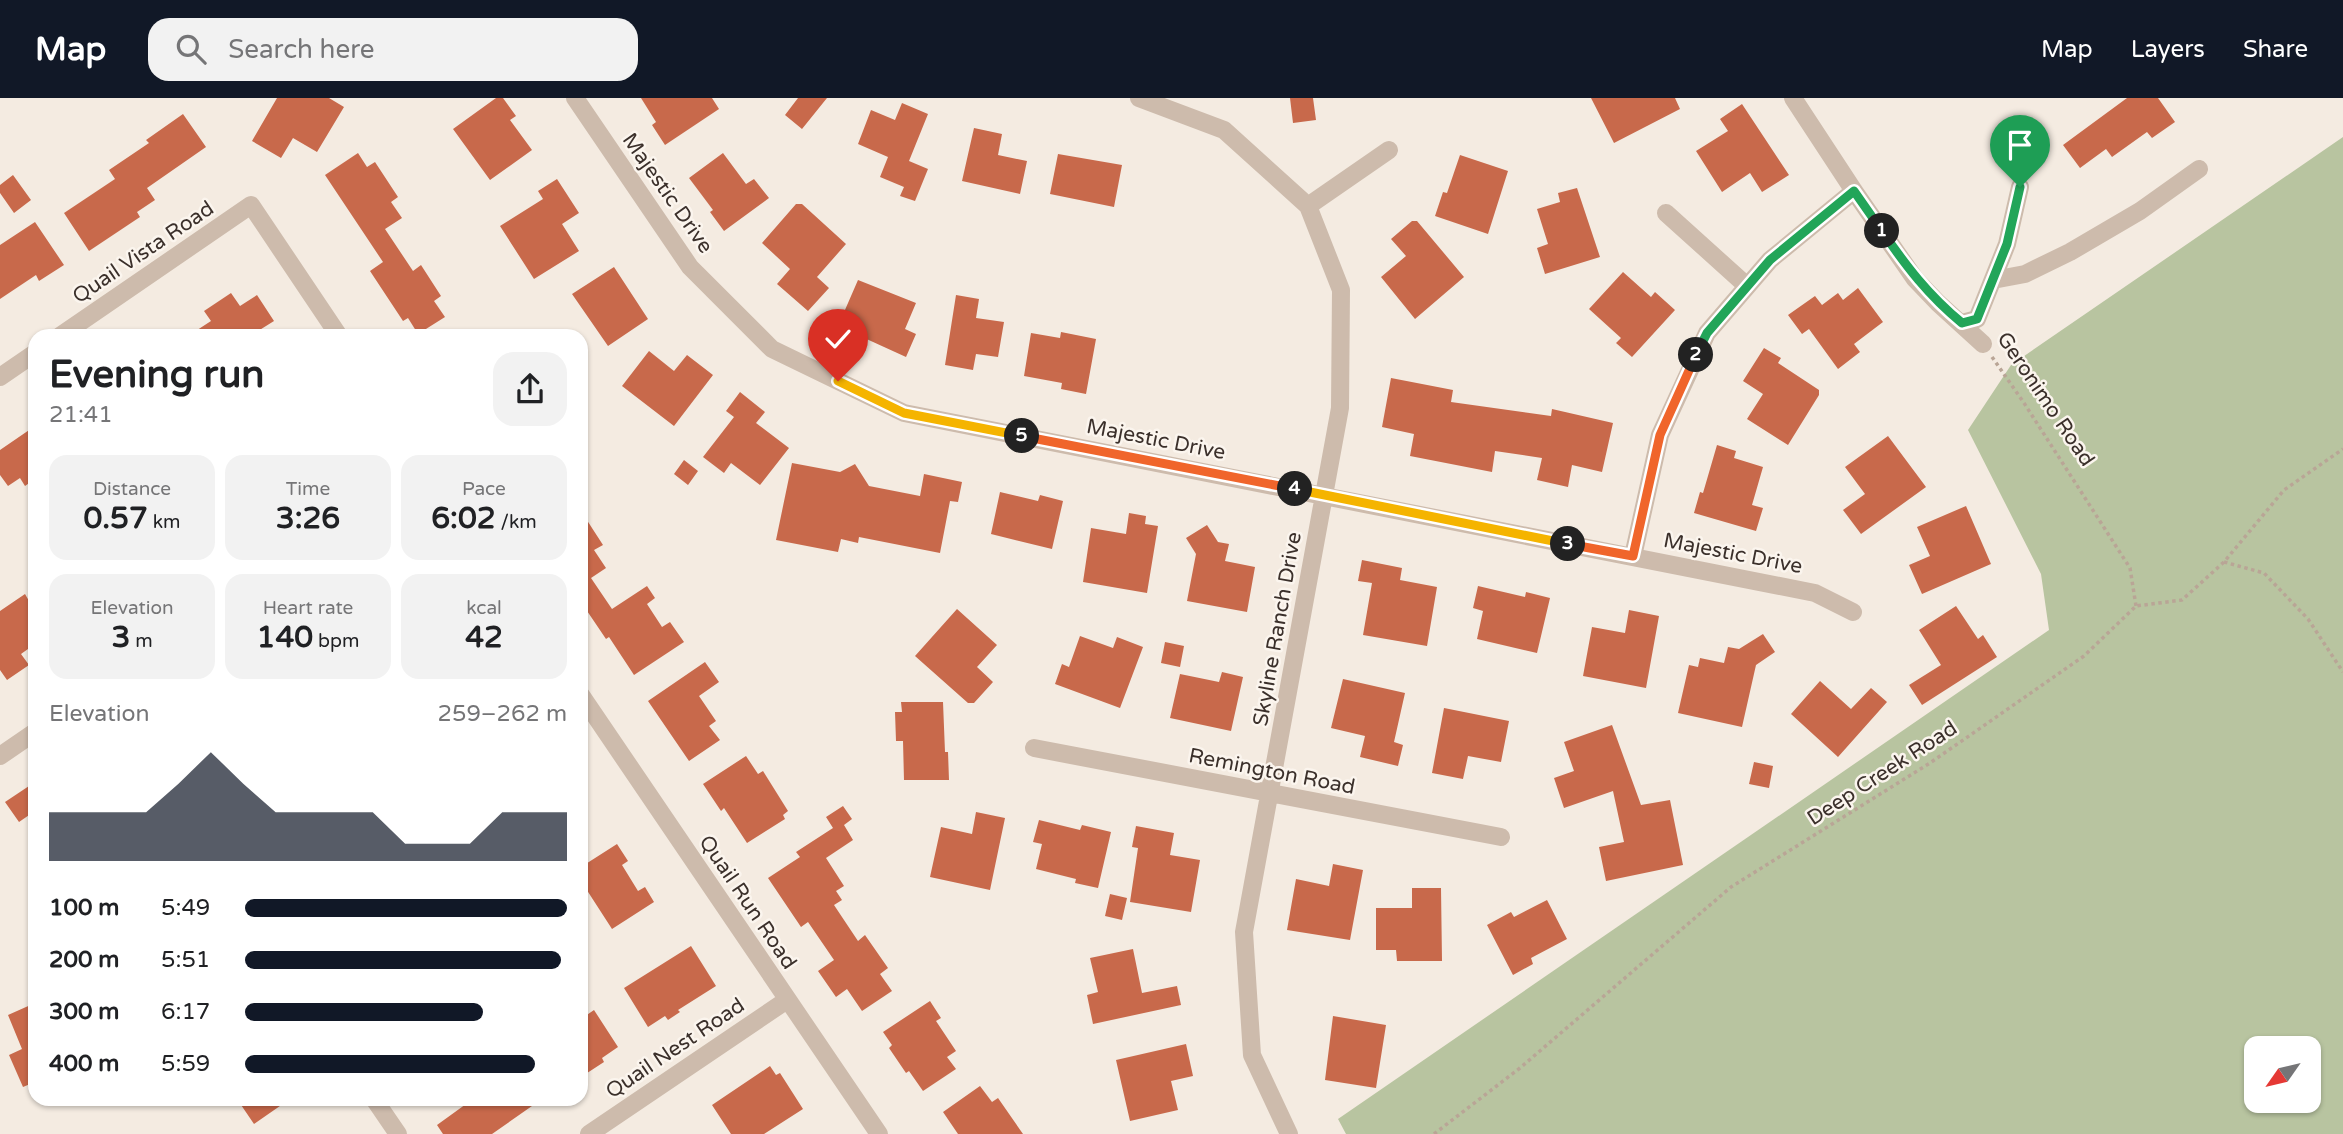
<!DOCTYPE html>
<html lang="en">
<head>
<meta charset="utf-8">
<style>
  body { margin:0; font-family:"Varela Round",sans-serif; background:#f2f2f2; color:#202124; height:100vh; display:flex; flex-direction:column; font-size:26px; white-space:nowrap }
  * { box-sizing:border-box; margin:0 }
  p { font-size:23px; color:#757577 }
  .icon { flex:none; width:38px; height:38px; fill:none; stroke:currentColor; stroke-width:2; stroke-linecap:round; stroke-linejoin:round }
  .map { position:relative; flex:1; overflow:hidden }
  .details { position:absolute; left:28px; top:231px; width:560px; height:777px; display:flex; flex-direction:column; background:#fff; border-radius:21px; box-shadow:0 2px 5px #0004 }
  .details>* { flex:none }
  .needle { width:46px; rotate:236deg }
  .tools { position:absolute; left:2244px; top:938px; display:grid; gap:14px }
  .tools a { display:grid; place-items:center; width:77px; height:77px; border-radius:14px; background:#fff; box-shadow:0 2px 5px #0004; font-size:35px }
  .pin { position:absolute; display:grid; place-items:center; width:60px; height:60px; color:#fff; margin:-72px -30px; border-radius:50% 50% 50% 0; rotate:-45deg; box-shadow:0 0 7px #0007 }
  .pin .icon { rotate:45deg }
  .km { position:absolute; width:35px; height:35px; margin:-18px; border-radius:50%; background:#222; color:#fff; font-size:19px; line-height:35px; text-align:center }
  .round { display:grid; place-items:center; flex:none; width:74px; height:74px; border-radius:21px; background:#f2f2f2 }
  .overview { display:flex; align-items:center; justify-content:space-between; height:119px; padding:0 21px }
  h1 { font-size:38px; font-weight:700; line-height:52px }
  .metrics { display:grid; grid-template-columns:repeat(3,1fr); gap:10px; height:119px; padding:7px 21px }
  .metrics div { display:grid; align-content:center; border-radius:18px; background:#f2f2f2; text-align:center }
  .metrics b { font-size:30px; font-weight:700 }
  .metrics small { font-size:19px; font-weight:400 }
  .metrics p { font-size:19px }
  .chart { height:196px; padding:14px 21px }
  .chart p { display:flex; justify-content:space-between }
  .chart svg { width:100%; height:126px; margin-top:7px; fill:#111827; opacity:.7 }
  ul { padding:0 21px; list-style:none; font-size:23px }
  li { display:grid; grid-template-columns:112px 84px 1fr; align-items:center; height:52px }
  li i { height:18px; border-radius:9px; background:#111827 }
  header { display:flex; align-items:center; gap:42px; box-sizing:border-box; height:98px; padding:0 35px; background:#111827; color:#fff }
  header strong { font-size:33px }
  nav { display:flex; gap:38px; margin-inline-start:auto; font-size:24px }
  .search { width:490px; height:63px; background:#f2f2f2; display:flex; align-items:center; gap:18px; box-sizing:border-box; padding:0 24px; border-radius:21px; color:#757577; font-size:26px }
  .map>svg:first-child { display:block }
</style>
</head>
<body>
<header>
<strong>Map</strong>
<div class="search"><svg class="icon" aria-label="search" viewBox="0 0 24 24"><circle cx="10" cy="10" r="6"/><path d="M15 15l6 6"/></svg>Search here</div>
<nav><a>Map</a><a>Layers</a><a>Share</a></nav>
</header>
<div class="map">
<svg width="2343" height="1036" viewBox="0 0 2343 1036">
  <rect width="100%" height="100%" fill="#f4ebe1"/>
  <path fill="#b8c4a0" fill-rule="evenodd" d="M2343,39V1036H1346L1338,1021L2049,532L2041,476L1968,332L2011,267ZM2256,950H2308V1003H2256Z"/>
  <path fill="#c8694b" d="M277,0H329L344,9L317,54L293,40L281,60L252,43Z
    M496,0H503L516,18L510,22L532,52L490,82L453,31Z
    M641,0H712L719,11L665,47L652,27L656,24Z
    M798,0H827L802,31L785,17Z
    M1290,0H1313L1316,22L1293,25Z
    M1591,0H1675L1680,11L1614,45Z
    M2127,0H2158L2175,24L2152,40L2147,34L2112,59L2106,51L2080,70L2063,47Z
    M902,5L928,16L909,63L928,71L915,103L900,98L904,89L880,79L888,59L858,46L871,12L895,22Z
    M1742,6L1789,77L1762,94L1750,75L1722,94L1696,53L1728,33L1720,21Z
    M183,16L206,49L147,90L155,102L137,114L140,119L89,153L64,115L115,81L109,72L149,45L146,42Z
    M974,30L1002,36L998,57L1027,63L1020,96L962,83Z
    M358,55L367,69L375,64L398,99L391,104L402,120L385,131L413,173L421,167L441,198L434,203L445,219L418,236L408,220L403,223L370,173L383,164L325,77Z
    M723,55L746,86L754,81L769,100L724,133L710,114L713,112L689,80Z
    M1058,56L1122,67L1114,109L1050,96Z
    M1460,57L1508,73L1488,136L1435,118L1443,94L1447,95Z
    M13,77L31,102L14,115L0,95V87Z
    M557,81L579,115L562,126L579,153L534,181L500,128L543,101L538,93Z
    M1577,90L1600,159L1545,176L1537,150L1548,146L1537,111L1560,104L1558,95Z
    M796,106H802L846,146L817,179L829,190L808,213L777,186L790,171L762,145Z
    M1412,123H1417L1464,179L1415,221L1381,179L1406,158L1391,141Z
    M35,124L64,167L39,183L36,177L0,201V147Z
    M614,169L648,221L608,248L572,196Z
    M1623,174L1651,199L1655,194L1675,212L1632,259L1616,245L1621,240L1589,211Z
    M858,182L916,205L905,231L916,236L906,259L838,228Z
    M1858,190L1883,224L1854,246L1860,254L1838,271L1809,231L1802,236L1788,217L1815,198L1822,207L1838,195L1843,202Z
    M231,195L240,208L257,197L274,223L250,238H188L211,223L204,213Z
    M956,197L979,201L976,220L1004,224L998,259L976,256L973,272L945,267Z
    M1061,234L1096,241L1086,296L1061,291L1062,285L1024,278L1031,235L1060,240Z
    M1764,250L1781,260L1778,265L1819,292V297L1788,347L1747,321L1763,296L1743,283Z
    M649,253L674,273L687,257L713,277L674,328L622,288Z
    M1391,280L1453,292L1451,304L1551,318L1552,311L1613,325L1602,374L1572,367L1568,389L1537,382L1542,360L1495,353L1492,374L1410,358L1414,336L1382,329Z
    M740,294L765,314L756,325L789,350L760,387L731,365L724,375L703,359L734,319L726,313Z
    M35,328V381L25,388L20,380L8,388L0,377V352Z
    M1888,338L1926,389L1861,436L1843,412L1865,396L1845,369Z
    M1717,347L1736,353L1734,360L1763,369L1752,407L1763,410L1756,433L1694,415L1700,394L1703,395Z
    M684,362L698,373L688,387L674,376Z
    M792,365L840,374L855,366L869,388L920,398L924,376L962,384L958,404L950,403L940,455L859,439L858,445L841,441L838,454L776,442Z
    M1000,394L1038,403L1040,397L1063,403L1052,451L991,436Z
    M1966,408L1991,466L1922,496L1909,467L1930,458L1917,429Z
    M581,413L603,447L594,452L606,470L591,480L612,511L647,488L655,500L647,506L662,529L670,524L684,544L634,577L609,539L606,541L581,504Z
    M1129,415L1146,418L1145,426L1158,428L1147,495L1083,484L1091,430L1126,436Z
    M1207,427L1218,444L1229,446L1225,463L1255,469L1247,514L1187,503L1196,456L1186,440Z
    M1362,462L1402,470L1400,482L1437,489L1427,548L1363,537L1372,485L1358,483Z
    M1478,488L1525,499L1526,494L1550,500L1537,555L1477,541L1483,513L1473,510Z
    M25,496L29,503L35,498V546L21,556L29,567L7,582L0,572V513Z
    M1956,508L1978,541L1983,537L1997,559L1922,607L1909,587L1941,567L1919,532Z
    M957,511L997,547L977,569L993,584L974,605H968L915,558Z
    M1629,512L1659,518L1646,590L1583,578L1592,529L1625,535Z
    M1763,536L1775,554L1756,567L1742,629L1678,615L1689,567L1698,569L1700,560L1724,565L1728,549L1739,551Z
    M1080,538L1113,550L1117,539L1143,549L1120,610L1055,586L1062,566L1069,569Z
    M1165,544L1184,548L1180,569L1161,565Z
    M705,564L719,584L699,598L716,623L709,628L720,642L689,663L648,603Z
    M1222,574L1243,579L1231,633L1170,620L1180,576L1219,584Z
    M1343,581L1405,595L1394,644L1403,647L1398,668L1360,659L1365,638L1331,630Z
    M1820,583L1851,611L1871,590L1887,604L1838,659L1791,616Z
    M901,604H943L945,654H948L949,682H904L903,643H896L895,614H902Z
    M1444,610L1509,623L1501,664L1468,658L1463,681L1432,675Z
    M1612,627L1641,707L1670,702L1683,767L1606,783L1599,749L1624,744L1613,693L1564,710L1554,680L1574,673L1564,644Z
    M746,658L758,676L763,673L788,713L783,717L785,721L747,745L724,710L721,713L703,686Z
    M1754,664L1773,668L1769,690L1749,686Z
    M35,684V713L19,724L5,704Z
    M843,708L852,721L844,727L853,742L826,760L844,788L836,793L842,802L834,807L858,843L865,837L888,870L880,876L892,893L862,913L847,891L836,899L818,873L834,862L808,824L801,829L768,780L800,759L796,754L833,730L826,719Z
    M976,714L1005,720L990,792L930,779L941,729L972,736Z
    M1039,722L1080,732L1082,727L1111,734L1098,790L1075,785L1076,781L1036,771L1042,746L1033,744Z
    M1136,728L1174,735L1170,757L1200,762L1191,814L1130,804L1138,750L1132,749Z
    M617,746L628,763L622,767L638,793L645,789L654,804L612,831L581,783V769Z
    M1333,766L1363,772L1350,842L1287,832L1296,781L1329,788Z
    M1412,790H1441L1442,863H1397L1396,852H1376V810H1412Z
    M1110,796L1127,800L1122,822L1105,818Z
    M1547,802L1567,841L1531,860L1533,866L1513,877L1487,827L1511,814L1514,819Z
    M691,848L716,888L678,912L680,914L668,922L665,918L648,929L624,890Z
    M1133,851L1142,895L1177,888L1181,907L1093,926L1087,897L1098,894L1090,860Z
    M930,903L941,920L936,923L956,953L947,959L956,971L923,993L909,973L906,975L889,950L892,947L883,934Z
    M35,905V984L23,989L9,957L22,951L8,917Z
    M594,912L618,949L602,960L604,964L581,979V921Z
    M1333,918L1386,927L1376,990L1325,982Z
    M1186,946L1193,978L1171,983L1178,1012L1130,1023L1116,962Z
    M770,968L776,977L780,975L803,1011L764,1036H731L712,1007Z
    M980,988L992,1004L998,1000L1023,1036H958L943,1014Z
    M237,1001H290L254,1026Z
    M473,1001H542L492,1036H443L437,1027Z"/>
  <g fill="none" stroke-linecap="round" stroke-linejoin="round">
    <path stroke="#b9a596" stroke-width="3.5" stroke-dasharray="3.5 3.5" stroke-linecap="butt" d="M1992,259L2024,305L2130,470L2136,508
      M2224,464L2264,475L2308,521L2343,574
      M1434,1036L1520,970L1731,789L1930,665L2084,558L2136,508L2182,502L2224,464L2284,392L2343,351"/>
    <path stroke="#cdbbac" stroke-width="18" d="M575,0L690,169L772,251L904,315L1815,495L1853,514
      M1139,0L1224,32L1308,108L1341,192L1340,310L1244,834L1252,957L1289,1036
      M1793,0L1854,93L1915,181L1938,205L1983,246
      M1308,108L1389,52
      M1666,115L1747,188
      M1993,182L2025,176L2070,154L2140,113L2199,71
      M1962,225L1977,221L2007,146L2020,89
      M60,238L251,107L339,238
      M0,279L35,255
      M1633,458L1660,337L1707,235L1770,162L1854,93
      M581,597L879,1036
      M1034,650L1501,739
      M0,658L35,634
      M374,1001L398,1036
      M589,1036L787,902"/>
  </g>
  <g fill="none" stroke-linecap="round" stroke-linejoin="round">
    <g stroke="#fff" stroke-width="14">
      <path id="split-1" d="M1882,133C1906,168 1928,197 1962,225L1977,221L2007,146L2020,89"/>
    </g>
    <g stroke="#fff" stroke-width="14">
      <path id="split-2" d="M1696,257L1707,235L1770,162L1854,93L1882,133"/>
    </g>
    <g stroke="#fff" stroke-width="14">
      <path id="split-3" d="M1568,446L1633,458L1660,337L1696,257"/>
    </g>
    <g stroke="#fff" stroke-width="14">
      <path id="split-4" d="M1295,391L1568,446"/>
    </g>
    <g stroke="#fff" stroke-width="14">
      <path id="split-5" d="M1022,338L1295,391"/>
    </g>
    <g stroke="#fff" stroke-width="14">
      <path id="split-6" d="M838,283L904,315L1022,338"/>
    </g>
    <use href="#split-1" stroke="#22a559" stroke-width="9"/>
    <use href="#split-2" stroke="#22a559" stroke-width="9"/>
    <use href="#split-3" stroke="#f0652b" stroke-width="9"/>
    <use href="#split-4" stroke="#f5b400" stroke-width="9"/>
    <use href="#split-5" stroke="#f0652b" stroke-width="9"/>
    <use href="#split-6" stroke="#f5b400" stroke-width="9"/>
  </g>
  <g text-anchor="middle" stroke-width="5" stroke-linejoin="round" paint-order="stroke">
    <g font-size="21" fill="#3b302b" stroke="#fbf5ee">
      <text transform="translate(668 95) rotate(55)" y="7">Majestic Drive</text>
      <text transform="translate(143 154) rotate(-34)" y="7">Quail Vista Road</text>
      <text transform="translate(2046 301) rotate(56)" y="7">Geronimo Road</text>
      <text transform="translate(1156 341) rotate(11)" y="7">Majestic Drive</text>
      <text transform="translate(1733 455) rotate(11)" y="7">Majestic Drive</text>
      <text transform="translate(1277 531) rotate(-80)" y="7">Skyline Ranch Drive</text>
      <text transform="translate(1272 673) rotate(11)" y="7">Remington Road</text>
      <text transform="translate(1882 675) rotate(-33)" y="7">Deep Creek Road</text>
      <text transform="translate(748 804) rotate(56)" y="7">Quail Run Road</text>
      <text transform="translate(675 950) rotate(-34)" y="7">Quail Nest Road</text>
    </g>
  </g>
</svg>
<div class="tools">
<a><svg class="needle" viewBox="-14 -14 28 28"><path d="M0-13l5 13h-10z" fill="#e53935"/><path d="M0 13l5-13h-10z" fill="#757577"/></svg></a>
</div>
<div class="pin" style="left:2020px;top:89px;background:#1e9e55"><svg class="icon" aria-label="arrive" viewBox="0 0 24 24"><path d="M6 21V4h12l-3 4 3 4H6"/></svg></div>
<div class="pin" style="left:838px;top:283px;background:#d93025"><svg class="icon" aria-label="check" viewBox="0 0 24 24"><path d="M5 12l5 5 9-10"/></svg></div>
<b class="km" style="left:1882px;top:133px">1</b>
<b class="km" style="left:1696px;top:257px">2</b>
<b class="km" style="left:1568px;top:446px">3</b>
<b class="km" style="left:1295px;top:391px">4</b>
<b class="km" style="left:1022px;top:338px">5</b>
<section class="details">
<div class="overview"><div><h1>Evening run</h1><p>21:41</p></div><a class="round"><svg class="icon" aria-label="share" viewBox="0 0 24 24"><path d="M12 15V3M7 8l5-5 5 5M5 13v7h14v-7"/></svg></a></div>
<div class="metrics">
<div><p>Distance</p><b>0.57<small> km</small></b></div>
<div><p>Time</p><b>3:26</b></div>
<div><p>Pace</p><b>6:02<small> /km</small></b></div>
</div>
<div class="metrics">
<div><p>Elevation</p><b>3<small> m</small></b></div>
<div><p>Heart rate</p><b>140<small> bpm</small></b></div>
<div><p>kcal</p><b>42</b></div>
</div>
<div class="chart"><p><span>Elevation</span>259–262 m</p>
<svg viewBox="0 0 160 44" preserveAspectRatio="none"><path d="M0 44V27L10 27L20 27L30 27L40 17L50 6L60 17L70 27L80 27L90 27L100 27L110 38L120 38L130 38L140 27L150 27L160 27V44z"/></svg>
</div>
<ul>
<li><b>100 m</b>5:49<i style="width:100%"></i></li>
<li><b>200 m</b>5:51<i style="width:98%"></i></li>
<li><b>300 m</b>6:17<i style="width:74%"></i></li>
<li><b>400 m</b>5:59<i style="width:90%"></i></li>
</ul>
</section>
</div>
</body>
</html>
